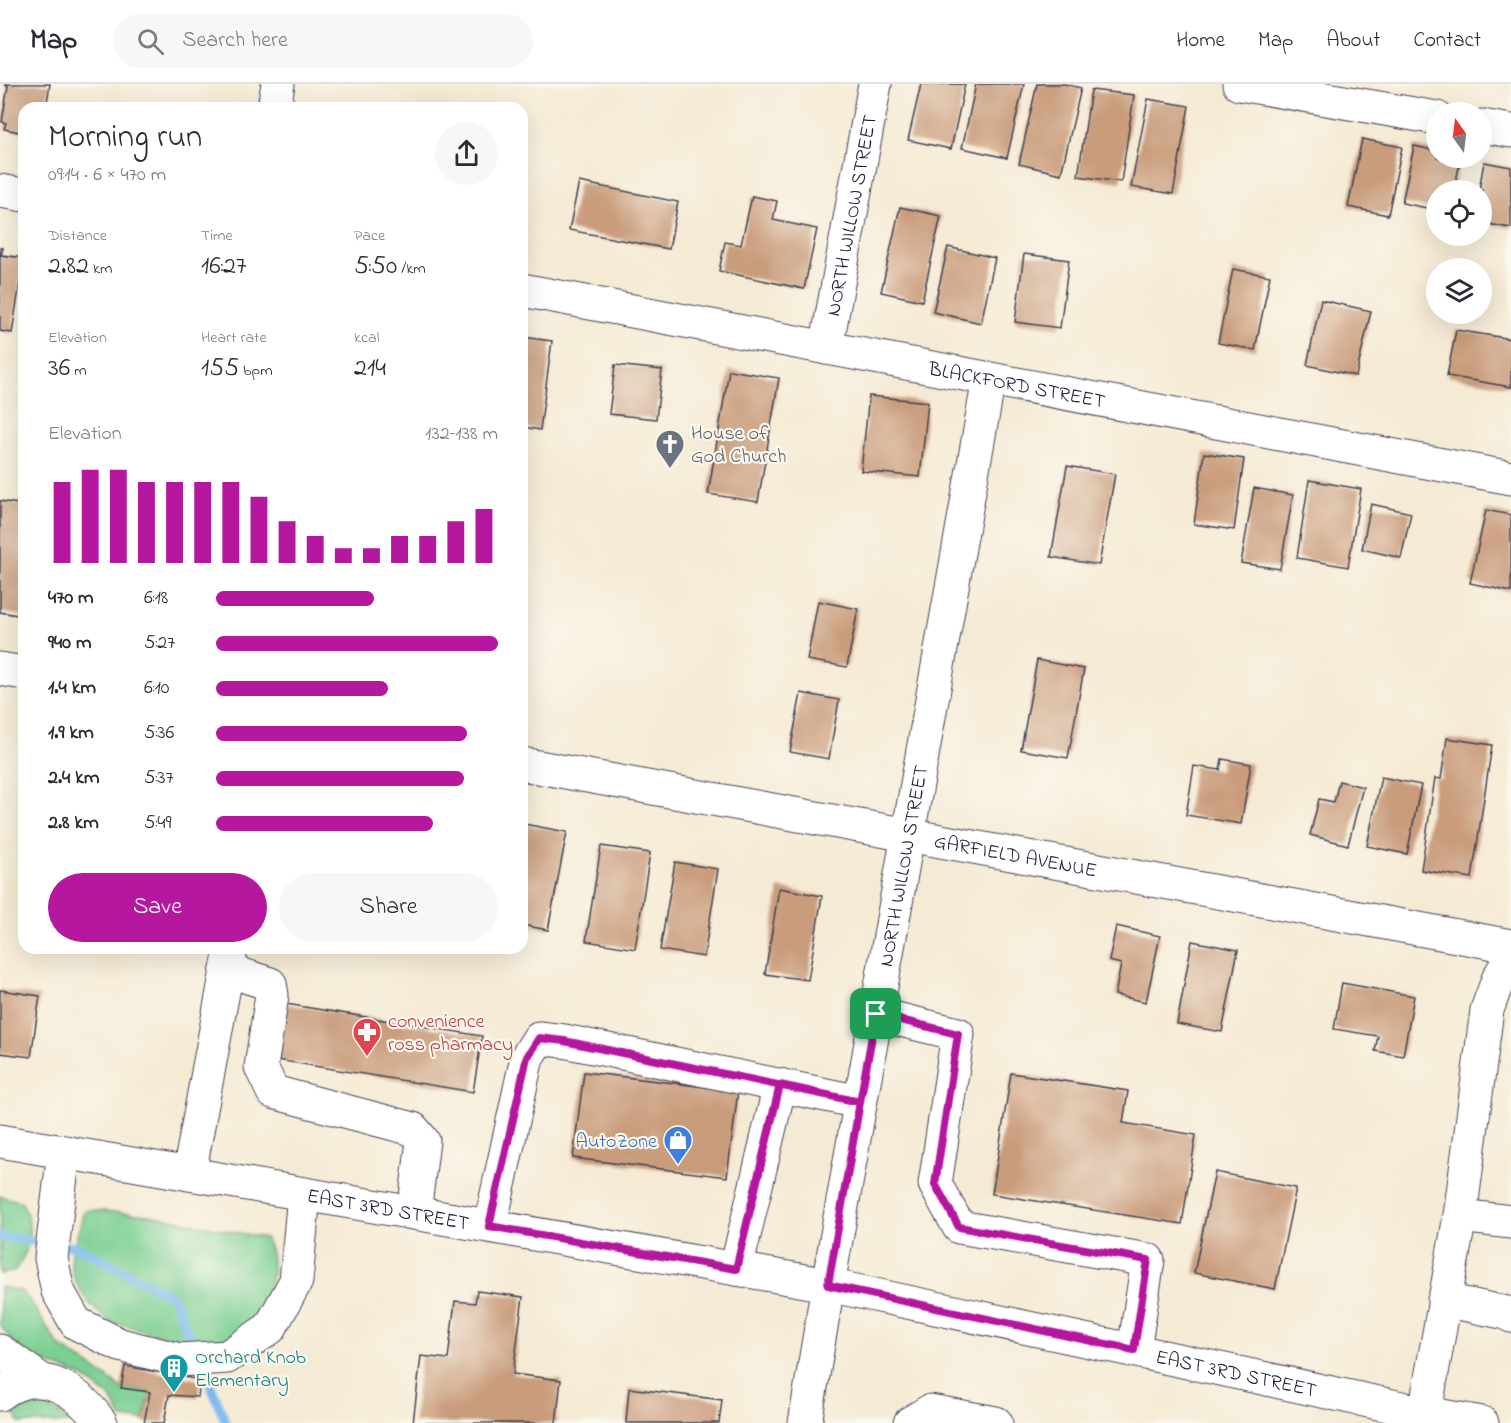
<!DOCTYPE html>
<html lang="en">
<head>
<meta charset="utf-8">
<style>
  body { margin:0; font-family:"Indie Flower",sans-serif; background:#f7f7f7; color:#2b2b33; height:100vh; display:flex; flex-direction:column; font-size:22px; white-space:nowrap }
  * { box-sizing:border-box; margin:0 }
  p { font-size:20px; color:#7c7c81 }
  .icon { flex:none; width:33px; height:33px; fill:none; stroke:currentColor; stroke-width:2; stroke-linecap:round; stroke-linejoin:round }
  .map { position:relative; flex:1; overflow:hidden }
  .side { position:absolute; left:18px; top:18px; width:510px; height:852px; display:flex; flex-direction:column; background:#fff; border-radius:18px; box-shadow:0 6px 24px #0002 }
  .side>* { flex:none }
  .needle { width:39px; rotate:346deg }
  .controls { position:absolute; left:1426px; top:18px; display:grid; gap:12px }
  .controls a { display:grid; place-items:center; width:66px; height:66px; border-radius:50%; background:#fff; box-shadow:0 6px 24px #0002; font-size:30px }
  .pin { position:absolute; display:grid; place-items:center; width:51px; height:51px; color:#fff; margin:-26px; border-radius:12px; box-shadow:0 3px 9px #0006 }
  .round { display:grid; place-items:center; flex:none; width:63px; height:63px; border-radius:32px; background:#f7f7f7 }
  .overview { display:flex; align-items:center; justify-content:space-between; height:102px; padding:0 30px }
  h1 { font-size:33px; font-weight:600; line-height:45px }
  .metrics { display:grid; grid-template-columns:repeat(3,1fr); gap:9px; height:102px; padding:6px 30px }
  .metrics div { display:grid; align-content:center }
  .metrics b { font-size:26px; font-weight:600 }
  .metrics small { font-size:16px; font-weight:400 }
  .metrics p { font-size:16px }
  .chart { height:168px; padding:12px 30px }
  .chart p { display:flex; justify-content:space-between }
  .chart svg { width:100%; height:108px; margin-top:6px; stroke:#b5179e; stroke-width:6 }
  .primary-button { display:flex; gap:12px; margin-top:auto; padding:12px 30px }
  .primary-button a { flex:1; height:69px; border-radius:36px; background:#b5179e; color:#fff; font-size:24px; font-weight:600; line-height:69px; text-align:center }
  .primary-button a+a { background:#f7f7f7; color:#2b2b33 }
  ul { padding:0 30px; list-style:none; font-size:20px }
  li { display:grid; grid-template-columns:96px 72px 1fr; align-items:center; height:45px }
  li i { height:15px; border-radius:8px; background:#b5179e }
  header { display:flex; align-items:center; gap:36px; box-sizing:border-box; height:84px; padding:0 30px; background:#fff; border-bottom:2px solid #e1e1e2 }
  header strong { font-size:28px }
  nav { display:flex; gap:33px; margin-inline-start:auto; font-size:21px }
  .search { width:420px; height:54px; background:#f7f7f7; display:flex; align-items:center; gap:15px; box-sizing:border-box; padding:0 21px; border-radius:33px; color:#7c7c81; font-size:22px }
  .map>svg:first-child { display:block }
</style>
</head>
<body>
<header>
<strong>Map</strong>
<div class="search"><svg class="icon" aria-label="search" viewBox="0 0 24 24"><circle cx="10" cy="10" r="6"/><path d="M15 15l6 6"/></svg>Search here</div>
<nav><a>Home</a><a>Map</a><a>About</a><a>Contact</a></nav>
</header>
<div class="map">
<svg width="1511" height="1339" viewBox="0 0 1511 1339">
  <rect width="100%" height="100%" fill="#fbf7ec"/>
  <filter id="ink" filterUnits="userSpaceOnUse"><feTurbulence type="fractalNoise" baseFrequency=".0167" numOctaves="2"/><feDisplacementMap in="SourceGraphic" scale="12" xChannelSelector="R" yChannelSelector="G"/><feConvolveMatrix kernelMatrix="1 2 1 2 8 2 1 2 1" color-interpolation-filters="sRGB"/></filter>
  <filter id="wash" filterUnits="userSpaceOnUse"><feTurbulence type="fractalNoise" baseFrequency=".008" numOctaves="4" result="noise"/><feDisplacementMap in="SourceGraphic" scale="24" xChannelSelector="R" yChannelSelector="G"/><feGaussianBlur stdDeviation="1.35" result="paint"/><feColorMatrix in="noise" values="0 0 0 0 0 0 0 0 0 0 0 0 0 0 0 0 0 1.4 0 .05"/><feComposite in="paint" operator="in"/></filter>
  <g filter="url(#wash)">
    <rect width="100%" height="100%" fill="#f5ead4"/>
    <path fill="#7acf92" stroke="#4e7866" stroke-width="1.5" d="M0,1112L22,1118C34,1143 31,1166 14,1187L2,1190H0Z
      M89,1126L150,1131L265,1154C287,1191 256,1252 213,1257C187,1261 157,1250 132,1243C125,1241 116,1240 110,1237C92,1227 70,1198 71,1177C72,1161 80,1143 84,1128Z
      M0,1203L21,1207L30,1217L58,1261L104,1291L121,1304L150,1308L144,1336L122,1334L111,1314L83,1293L36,1275L13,1258L0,1241Z
      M38,1320L50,1324L75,1339H20L12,1326Z"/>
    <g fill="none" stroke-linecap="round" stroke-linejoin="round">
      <path stroke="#7bbaef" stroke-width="9" d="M0,1153L78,1163L173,1213L196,1268
        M202,1280L226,1339"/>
    </g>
    <g id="blocks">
      <path fill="#c99c7b" d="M4,0H50L46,24H24V49L4,45L6,39L2,38L8,2Z
        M921,0H965L951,65L908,56Z
        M976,0H1024L1007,74L962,64Z
        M1037,0H1064L1081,4L1061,90L1019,80Z
        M1091,6L1134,11L1121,98L1078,92Z
        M1148,15L1189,22L1173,110L1131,103Z
        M306,19L333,23V24H305Z
        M1362,55L1402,63L1388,131L1348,123Z
        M1414,62L1437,67V74H1461L1454,106H1437V126L1402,119Z
        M1484,78L1511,83V144L1482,139V106H1479Z
        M579,98L678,118L669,165L569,146Z
        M752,112L777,117L773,136L817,145L804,205L719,187L725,158L741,161Z
        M900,123L941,132L922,217L881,208Z
        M948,163L995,174L981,239L933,228Z
        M0,164H3L1,171L24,174L12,249L0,247Z
        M1024,170L1069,176L1060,244L1015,238Z
        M1233,185L1270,192L1255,266L1218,259Z
        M1321,216L1371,227L1356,292L1307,281Z
        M1456,246L1511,255V303L1447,292Z
        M522,253L552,257L540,346L522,343Z
        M615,281L662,286L656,335L609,330Z
        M729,286L779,294L758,418L708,410Z
        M869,312L928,318L920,393L861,387Z
        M1204,369L1244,375L1234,446L1194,440Z
        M1067,382L1115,390L1099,481L1051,473Z
        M1309,396L1361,405L1348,483L1297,474Z
        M1254,404L1293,411L1280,485L1241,479Z
        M0,417L24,421V532L0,528Z
        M1371,420L1411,429L1401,474L1362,465Z
        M1486,426L1511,431V508L1470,499Z
        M818,517L858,525L847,583L807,576Z
        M1037,576L1084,585L1068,674L1021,666Z
        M801,609L839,616L829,675L790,668Z
        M1447,654L1492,661L1472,794L1421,786L1435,694L1441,695Z
        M1222,675L1251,680L1241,740L1186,731L1194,682L1220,686Z
        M1381,693L1421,701L1407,770L1367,762Z
        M1339,697L1363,703L1348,761L1310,751L1319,715L1334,718Z
        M524,740L567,748L548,846L522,841V752Z
        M601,762L650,769L635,865L586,857Z
        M675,778L718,785L704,873L660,866Z
        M779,804L822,812L808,896L765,890Z
        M1116,842L1160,852L1146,918L1115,911L1121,880L1109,877Z
        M1192,857L1238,866L1222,948L1177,940Z
        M1342,899L1414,912L1403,972L1375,967L1378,952L1334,945Z
        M0,906L40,912L31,973L0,969Z
        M286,920L482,952L473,1008L277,976Z
        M584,988L738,1007L727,1093L573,1074Z
        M1011,989L1128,1007L1123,1039L1196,1051L1182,1140L992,1110Z
        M1215,1088L1296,1104L1275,1205L1194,1189Z
        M477,1207L523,1213L513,1290L561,1296L556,1339H413L421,1272L448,1275L455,1217L475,1219Z
        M125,1282L200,1296L198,1313L169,1311L164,1339H144L150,1308L121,1304Z
        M629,1304L722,1316L719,1339H626Z"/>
    </g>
  </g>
  <g filter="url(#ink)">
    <use href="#blocks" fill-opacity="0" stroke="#424052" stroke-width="1.5"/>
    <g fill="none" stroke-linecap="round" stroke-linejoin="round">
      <g stroke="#424052" stroke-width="35">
        <g id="minor">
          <path d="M1239,0L1437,34"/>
          <path d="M274,24L278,0"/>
          <path d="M1482,42L1511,47"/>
          <path d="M0,107L24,111"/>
          <path id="s1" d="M522,206L1511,394"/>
          <path id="s2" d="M826,264L875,0"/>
          <path d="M0,585L24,589"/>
          <path id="s3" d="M522,680L1511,862"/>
          <path d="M227,886L270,900L272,911L261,983L273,1008L413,1045L423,1057L414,1129"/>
          <path d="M876,930L958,950L935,1100L959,1143L1148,1176L1134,1266"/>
          <path d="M64,1068L51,1174L58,1207L76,1239L120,1261L180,1276L227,1273L270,1244L296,1197L304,1110"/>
          <path d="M189,1090L231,865"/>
          <path d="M1460,1132L1511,1138"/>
          <path d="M490,1142L527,973L539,954L564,957L860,1018"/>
          <path d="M736,1185L780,1001"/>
          <path id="s4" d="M828,1201L989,295"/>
          <path d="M1444,1216L1507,1229L1511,1232"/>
          <path d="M0,1267L41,1296"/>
          <path d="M0,1310C38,1280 77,1305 101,1339"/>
          <path d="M910,1339L930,1327L996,1339"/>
          <path d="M1423,1339L1460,1132L1487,926L1499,893L1511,874"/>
        </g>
      </g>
      <g stroke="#424052" stroke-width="35">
        <g id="major">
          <path id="s5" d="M0,1057L828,1201L1425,1329L1482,1339"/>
          <path d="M805,1339L828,1201"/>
        </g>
      </g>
      <use href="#minor" stroke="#fff" stroke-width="33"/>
      <use href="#major" stroke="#fff" stroke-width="33"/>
    </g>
  </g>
  <g fill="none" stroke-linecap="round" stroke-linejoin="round" filter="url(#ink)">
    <g stroke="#fff" stroke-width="12">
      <path id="route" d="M876,930L860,1018L780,1001L736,1185L489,1142L527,973L539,954L564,957L860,1018L828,1201L1134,1266L1148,1176L959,1143L935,1100L958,950L876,930"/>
    </g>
    <use href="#route" stroke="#b5179e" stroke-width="8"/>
  </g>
  <defs>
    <g id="church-pin" transform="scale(1.5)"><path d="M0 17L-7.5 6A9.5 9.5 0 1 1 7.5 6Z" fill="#6b7280" stroke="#fbf7ec"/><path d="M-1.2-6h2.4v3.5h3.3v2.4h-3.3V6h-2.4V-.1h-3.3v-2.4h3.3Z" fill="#fff"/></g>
    <g id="pharmacy-pin" transform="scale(1.5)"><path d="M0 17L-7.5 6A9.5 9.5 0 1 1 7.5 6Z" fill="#e0444e" stroke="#fbf7ec"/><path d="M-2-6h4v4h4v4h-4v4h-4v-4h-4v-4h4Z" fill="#fff"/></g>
    <g id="shop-pin" transform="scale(1.5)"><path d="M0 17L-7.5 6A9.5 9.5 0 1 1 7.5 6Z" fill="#3f7fe0" stroke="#fbf7ec"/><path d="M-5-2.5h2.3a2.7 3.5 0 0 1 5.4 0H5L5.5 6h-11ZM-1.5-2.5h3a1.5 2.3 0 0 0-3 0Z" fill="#fff"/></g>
    <g id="building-pin" transform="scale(1.5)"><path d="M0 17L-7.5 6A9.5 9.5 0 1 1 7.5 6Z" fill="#0f9aa8" stroke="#fbf7ec"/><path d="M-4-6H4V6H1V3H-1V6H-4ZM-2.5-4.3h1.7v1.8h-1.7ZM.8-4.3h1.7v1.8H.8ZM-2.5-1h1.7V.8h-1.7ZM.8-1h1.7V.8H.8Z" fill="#fff"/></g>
  </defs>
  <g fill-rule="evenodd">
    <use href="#church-pin" x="670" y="360"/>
    <use href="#pharmacy-pin" x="367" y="948"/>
    <use href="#shop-pin" x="678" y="1056"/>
    <use href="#building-pin" x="174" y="1284"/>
  </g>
  <g text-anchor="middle" stroke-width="4.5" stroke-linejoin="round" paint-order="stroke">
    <g font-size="20" fill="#22223b" stroke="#fbf7ec">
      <text dy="7" stroke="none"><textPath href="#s2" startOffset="135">NORTH WILLOW STREET</textPath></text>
      <text dy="7" stroke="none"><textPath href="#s1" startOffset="504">BLACKFORD STREET</textPath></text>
      <text dy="7" stroke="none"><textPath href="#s3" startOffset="502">GARFIELD AVENUE</textPath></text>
      <text dy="7" stroke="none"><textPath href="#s4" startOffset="426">NORTH WILLOW STREET</textPath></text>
      <text dy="7" stroke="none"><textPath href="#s5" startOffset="394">EAST 3RD STREET</textPath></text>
      <text dy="7" stroke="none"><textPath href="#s5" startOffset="1258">EAST 3RD STREET</textPath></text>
    </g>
    <g font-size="20" fill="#5b616d" stroke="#fbf7ec" text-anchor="start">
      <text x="691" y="355">House of<tspan x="691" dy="23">God Church</tspan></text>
    </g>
    <g font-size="20" fill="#be3a42" stroke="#fbf7ec" text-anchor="start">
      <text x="388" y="943">convenience<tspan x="388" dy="23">ross pharmacy</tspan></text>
    </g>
    <g font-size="20" fill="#366cbe" stroke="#fbf7ec" text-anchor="end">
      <text x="657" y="1063">AutoZone</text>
    </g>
    <g font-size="20" fill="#0d838f" stroke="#fbf7ec" text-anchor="start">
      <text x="195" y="1279">Orchard Knob<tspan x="195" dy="23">Elementary</tspan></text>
    </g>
  </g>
</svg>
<div class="controls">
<a><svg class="needle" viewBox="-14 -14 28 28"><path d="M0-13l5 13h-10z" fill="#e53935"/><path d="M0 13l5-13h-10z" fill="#7c7c81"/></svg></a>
<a><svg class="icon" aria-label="locate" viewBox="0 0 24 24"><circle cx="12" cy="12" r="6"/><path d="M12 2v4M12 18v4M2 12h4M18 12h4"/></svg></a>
<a><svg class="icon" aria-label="layers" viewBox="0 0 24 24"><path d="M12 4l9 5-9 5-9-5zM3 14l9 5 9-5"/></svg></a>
</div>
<div class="pin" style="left:876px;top:930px;background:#1e9e55"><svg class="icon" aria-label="arrive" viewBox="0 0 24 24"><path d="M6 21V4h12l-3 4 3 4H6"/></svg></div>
<section class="side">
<div class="overview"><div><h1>Morning run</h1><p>09:14 · 6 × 470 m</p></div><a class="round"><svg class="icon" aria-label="share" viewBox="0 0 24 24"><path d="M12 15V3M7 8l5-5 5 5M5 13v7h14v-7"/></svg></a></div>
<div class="metrics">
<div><p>Distance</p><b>2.82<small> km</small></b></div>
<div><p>Time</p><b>16:27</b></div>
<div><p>Pace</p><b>5:50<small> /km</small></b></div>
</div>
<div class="metrics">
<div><p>Elevation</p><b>36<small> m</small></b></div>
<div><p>Heart rate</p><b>155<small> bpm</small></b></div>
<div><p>kcal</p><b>214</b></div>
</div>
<div class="chart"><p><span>Elevation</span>132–138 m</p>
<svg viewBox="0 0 160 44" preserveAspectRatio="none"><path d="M5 44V11M15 44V6M25 44V6M35 44V11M45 44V11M55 44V11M65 44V11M75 44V17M85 44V27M95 44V33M105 44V38M115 44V38M125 44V33M135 44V33M145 44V27M155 44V22"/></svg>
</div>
<ul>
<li><b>470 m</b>6:18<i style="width:56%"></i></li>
<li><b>940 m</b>5:27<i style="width:100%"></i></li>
<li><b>1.4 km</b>6:10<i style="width:61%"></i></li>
<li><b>1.9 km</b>5:36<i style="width:89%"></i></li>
<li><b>2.4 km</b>5:37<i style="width:88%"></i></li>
<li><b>2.8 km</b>5:49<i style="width:77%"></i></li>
</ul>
<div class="primary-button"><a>Save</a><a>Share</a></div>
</section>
</div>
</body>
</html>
